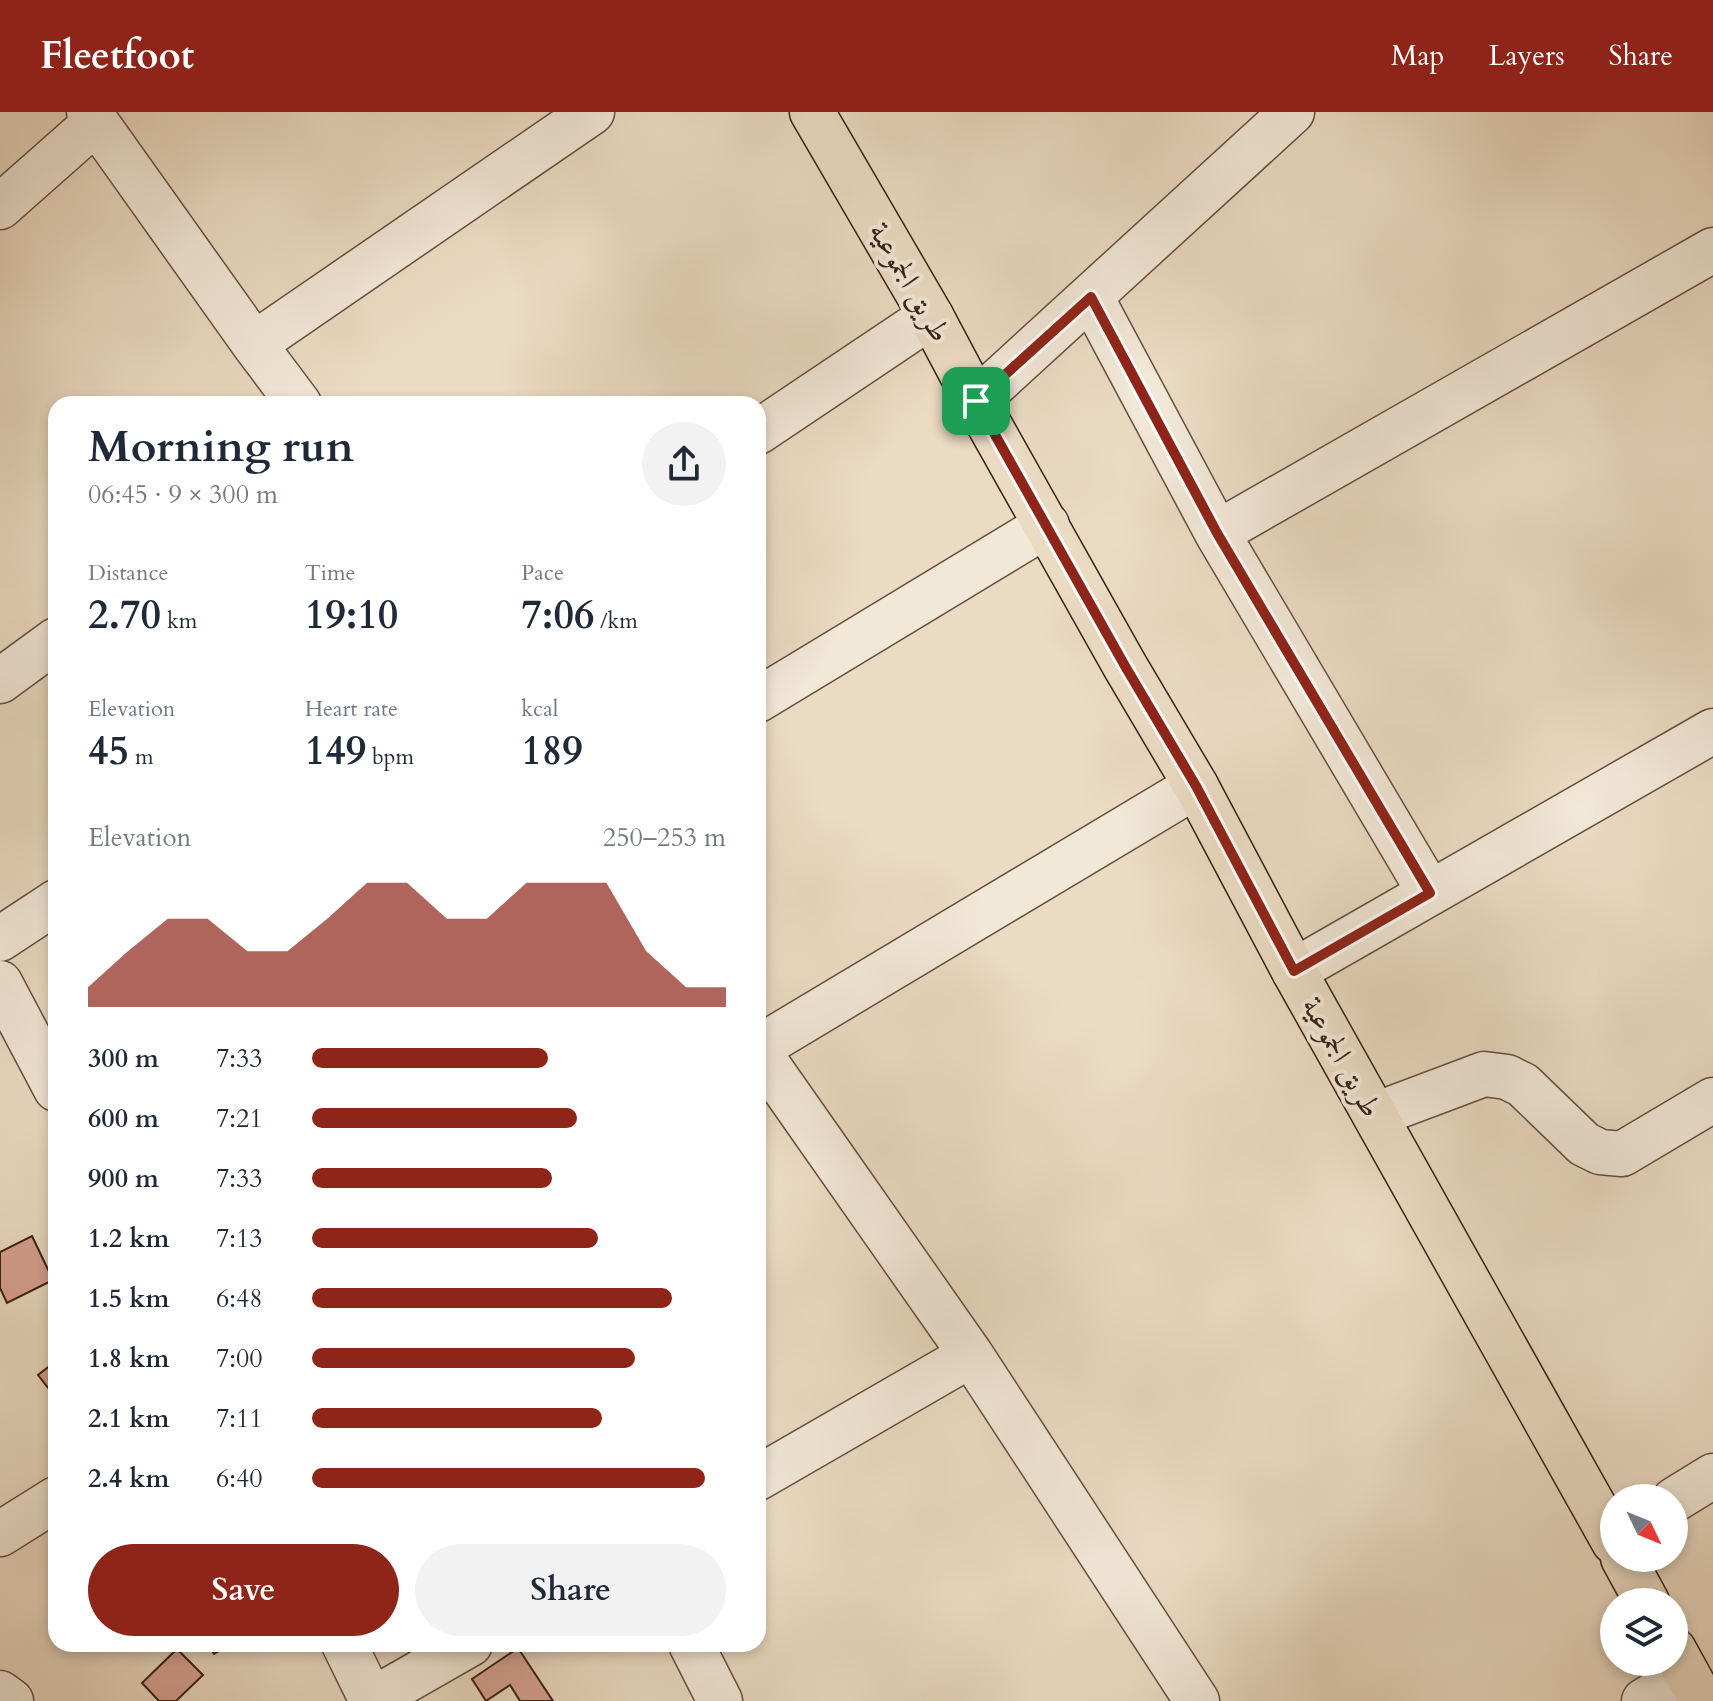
<!DOCTYPE html>
<html lang="en">
<head>
<meta charset="utf-8">
<style>
  body { margin:0; font-family:Cardo,Amiri,serif; background:#f2f2f3; color:#1f2937; height:100vh; display:flex; flex-direction:column; font-size:30px; white-space:nowrap }
  * { box-sizing:border-box; margin:0 }
  p { font-size:26px; color:#747a83 }
  .icon { flex:none; width:44px; height:44px; fill:none; stroke:currentColor; stroke-width:2; stroke-linecap:round; stroke-linejoin:round }
  .map { position:relative; flex:1; overflow:hidden }
  .drawer { position:absolute; left:48px; top:284px; width:718px; height:1256px; display:flex; flex-direction:column; background:#fff; border-radius:24px; box-shadow:0 4px 12px #0003 }
  .drawer>* { flex:none }
  .needle { width:52px; rotate:133deg }
  .tools { position:absolute; left:1600px; top:1372px; display:grid; gap:16px }
  .tools a { display:grid; place-items:center; width:88px; height:88px; border-radius:50%; background:#fff; box-shadow:0 4px 12px #0003; font-size:40px }
  .pin { position:absolute; display:grid; place-items:center; width:68px; height:68px; color:#fff; margin:-34px; border-radius:16px; box-shadow:0 4px 12px #0006 }
  .round { display:grid; place-items:center; flex:none; width:84px; height:84px; border-radius:42px; background:#f2f2f3 }
  .headline { display:flex; align-items:center; justify-content:space-between; height:136px; padding:0 40px }
  h1 { font-size:44px; font-weight:700; line-height:60px }
  .figures { display:grid; grid-template-columns:repeat(3,1fr); gap:12px; height:136px; padding:8px 40px }
  .figures div { display:grid; align-content:center }
  .figures b { font-size:40px; font-weight:700 }
  .figures small { font-size:22px; font-weight:400 }
  .figures p { font-size:22px }
  .chart { height:224px; padding:16px 40px }
  .chart p { display:flex; justify-content:space-between }
  .chart svg { width:100%; height:144px; margin-top:8px; fill:#8f2418; opacity:.7 }
  .cta { display:flex; gap:16px; margin-top:auto; padding:16px 40px }
  .cta a { flex:1; height:92px; border-radius:48px; background:#8f2418; color:#fff; font-size:32px; font-weight:700; line-height:92px; text-align:center }
  .cta a+a { background:#f2f2f3; color:#1f2937 }
  ul { padding:0 40px; list-style:none; font-size:26px }
  li { display:grid; grid-template-columns:128px 96px 1fr; align-items:center; height:60px }
  li i { height:20px; border-radius:10px; background:#8f2418 }
  header { display:flex; align-items:center; gap:48px; box-sizing:border-box; height:112px; padding:0 40px; background:#8f2418; color:#fff }
  header strong { font-size:38px }
  nav { display:flex; gap:44px; margin-inline-start:auto; font-size:28px }
  .map>svg:first-child { display:block }
</style>
</head>
<body>
<header>
<strong>Fleetfoot</strong>
<nav><a>Map</a><a>Layers</a><a>Share</a></nav>
</header>
<div class="map">
<svg width="1713" height="1589" viewBox="0 0 1713 1589">
  <rect width="100%" height="100%" fill="#ebdbc3"/>
  <filter id="stains"><feTurbulence type="fractalNoise" baseFrequency=".0025" numOctaves="4"/><feColorMatrix values="0 0 0 0 .2 0 0 0 0 .09 0 0 0 0 .02 0 0 0 .5 -.17"/></filter>
  <radialGradient id="worn" r=".72"><stop offset=".6" stop-color="#630" stop-opacity="0"/><stop offset="1" stop-color="#630" stop-opacity=".3"/></radialGradient>
  <path fill="#d7a293" stroke="#372014" stroke-width="2" d="M32,1124L53,1168L7,1191L0,1176V1140Z
    M56,1249V1286L38,1263Z
    M208,1532H231L214,1542Z
    M518,1536L553,1589H520L510,1573L486,1589L472,1567Z
    M177,1537L203,1563L176,1589H159L142,1571Z"/>
  <g fill="none" stroke-linecap="round" stroke-linejoin="round">
    <g stroke="#644f40" stroke-width="47">
      <path id="minor" d="M89,0L254,232L299,292
        M0,95L96,10
        M1091,185L1217,421L1430,781
        M254,232L592,0
        M976,289L1292,0
        M758,320L931,204
        M1217,421L1713,138
        M0,569L56,528
        M758,588L1047,413
        M0,827L56,790
        M1294,859L1713,619
        M0,871L56,977
        M758,936L1196,674
        M758,939L971,1243L1197,1589
        M1375,1003L1484,962L1507,965L1523,973L1584,1032L1600,1040L1622,1042L1713,988
        M758,1366L971,1243
        M1674,1388L1713,1364
        M0,1422L56,1387
        M344,1532L372,1589
        M691,1532L720,1589
        M0,1581L11,1589
        M372,1588L470,1532
        M1644,1589L1687,1562"/>
    </g>
    <g stroke="#372014" stroke-width="47">
      <path id="major" d="M812,0L931,204L976,289L1125,554L1196,674L1294,859L1614,1430
        M1623,1446L1647,1490
        M1674,1538L1702,1589"/>
    </g>
    <use href="#minor" stroke="#f2e8d8" stroke-width="44"/>
    <use href="#major" stroke="#ebdbc3" stroke-width="44"/>
  </g>
  <g fill="none" stroke-linecap="round" stroke-linejoin="round">
    <g stroke="#fff" stroke-width="16">
      <path id="route" d="M1091,185L1217,421L1430,781L1294,859L1196,674L1125,554L976,289Z"/>
    </g>
    <use href="#route" stroke="#8f2418" stroke-width="10"/>
  </g>
  <g text-anchor="middle" stroke-width="8" stroke-linejoin="round" paint-order="stroke">
    <g font-size="30" fill="#372014" stroke="#f2e8d8">
      <text transform="translate(910 170) rotate(60)" y="10">طريق الجموعية</text>
      <text transform="translate(1342 945) rotate(61)" y="10">طريق الجموعية</text>
    </g>
  </g>
  <rect width="100%" height="100%" filter="url(#stains)"/>
  <rect width="100%" height="100%" fill="url(#worn)"/>
</svg>
<div class="tools">
<a><svg class="needle" viewBox="-14 -14 28 28"><path d="M0-13l5 13h-10z" fill="#e53935"/><path d="M0 13l5-13h-10z" fill="#747a83"/></svg></a>
<a><svg class="icon" aria-label="layers" viewBox="0 0 24 24"><path d="M12 4l9 5-9 5-9-5zM3 14l9 5 9-5"/></svg></a>
</div>
<div class="pin" style="left:976px;top:289px;background:#1e9e55"><svg class="icon" aria-label="arrive" viewBox="0 0 24 24"><path d="M6 21V4h12l-3 4 3 4H6"/></svg></div>
<section class="drawer">
<div class="headline"><div><h1>Morning run</h1><p>06:45 · 9 × 300 m</p></div><a class="round"><svg class="icon" aria-label="share" viewBox="0 0 24 24"><path d="M12 15V3M7 8l5-5 5 5M5 13v7h14v-7"/></svg></a></div>
<div class="figures">
<div><p>Distance</p><b>2.70<small> km</small></b></div>
<div><p>Time</p><b>19:10</b></div>
<div><p>Pace</p><b>7:06<small> /km</small></b></div>
</div>
<div class="figures">
<div><p>Elevation</p><b>45<small> m</small></b></div>
<div><p>Heart rate</p><b>149<small> bpm</small></b></div>
<div><p>kcal</p><b>189</b></div>
</div>
<div class="chart"><p><span>Elevation</span>250–253 m</p>
<svg viewBox="0 0 160 44" preserveAspectRatio="none"><path d="M0 44V38L10 27L20 17L30 17L40 27L50 27L60 17L70 6L80 6L90 17L100 17L110 6L120 6L130 6L140 27L150 38L160 38V44z"/></svg>
</div>
<ul>
<li><b>300 m</b>7:33<i style="width:57%"></i></li>
<li><b>600 m</b>7:21<i style="width:64%"></i></li>
<li><b>900 m</b>7:33<i style="width:58%"></i></li>
<li><b>1.2 km</b>7:13<i style="width:69%"></i></li>
<li><b>1.5 km</b>6:48<i style="width:87%"></i></li>
<li><b>1.8 km</b>7:00<i style="width:78%"></i></li>
<li><b>2.1 km</b>7:11<i style="width:70%"></i></li>
<li><b>2.4 km</b>6:40<i style="width:95%"></i></li>
</ul>
<div class="cta"><a>Save</a><a>Share</a></div>
</section>
</div>
</body>
</html>
